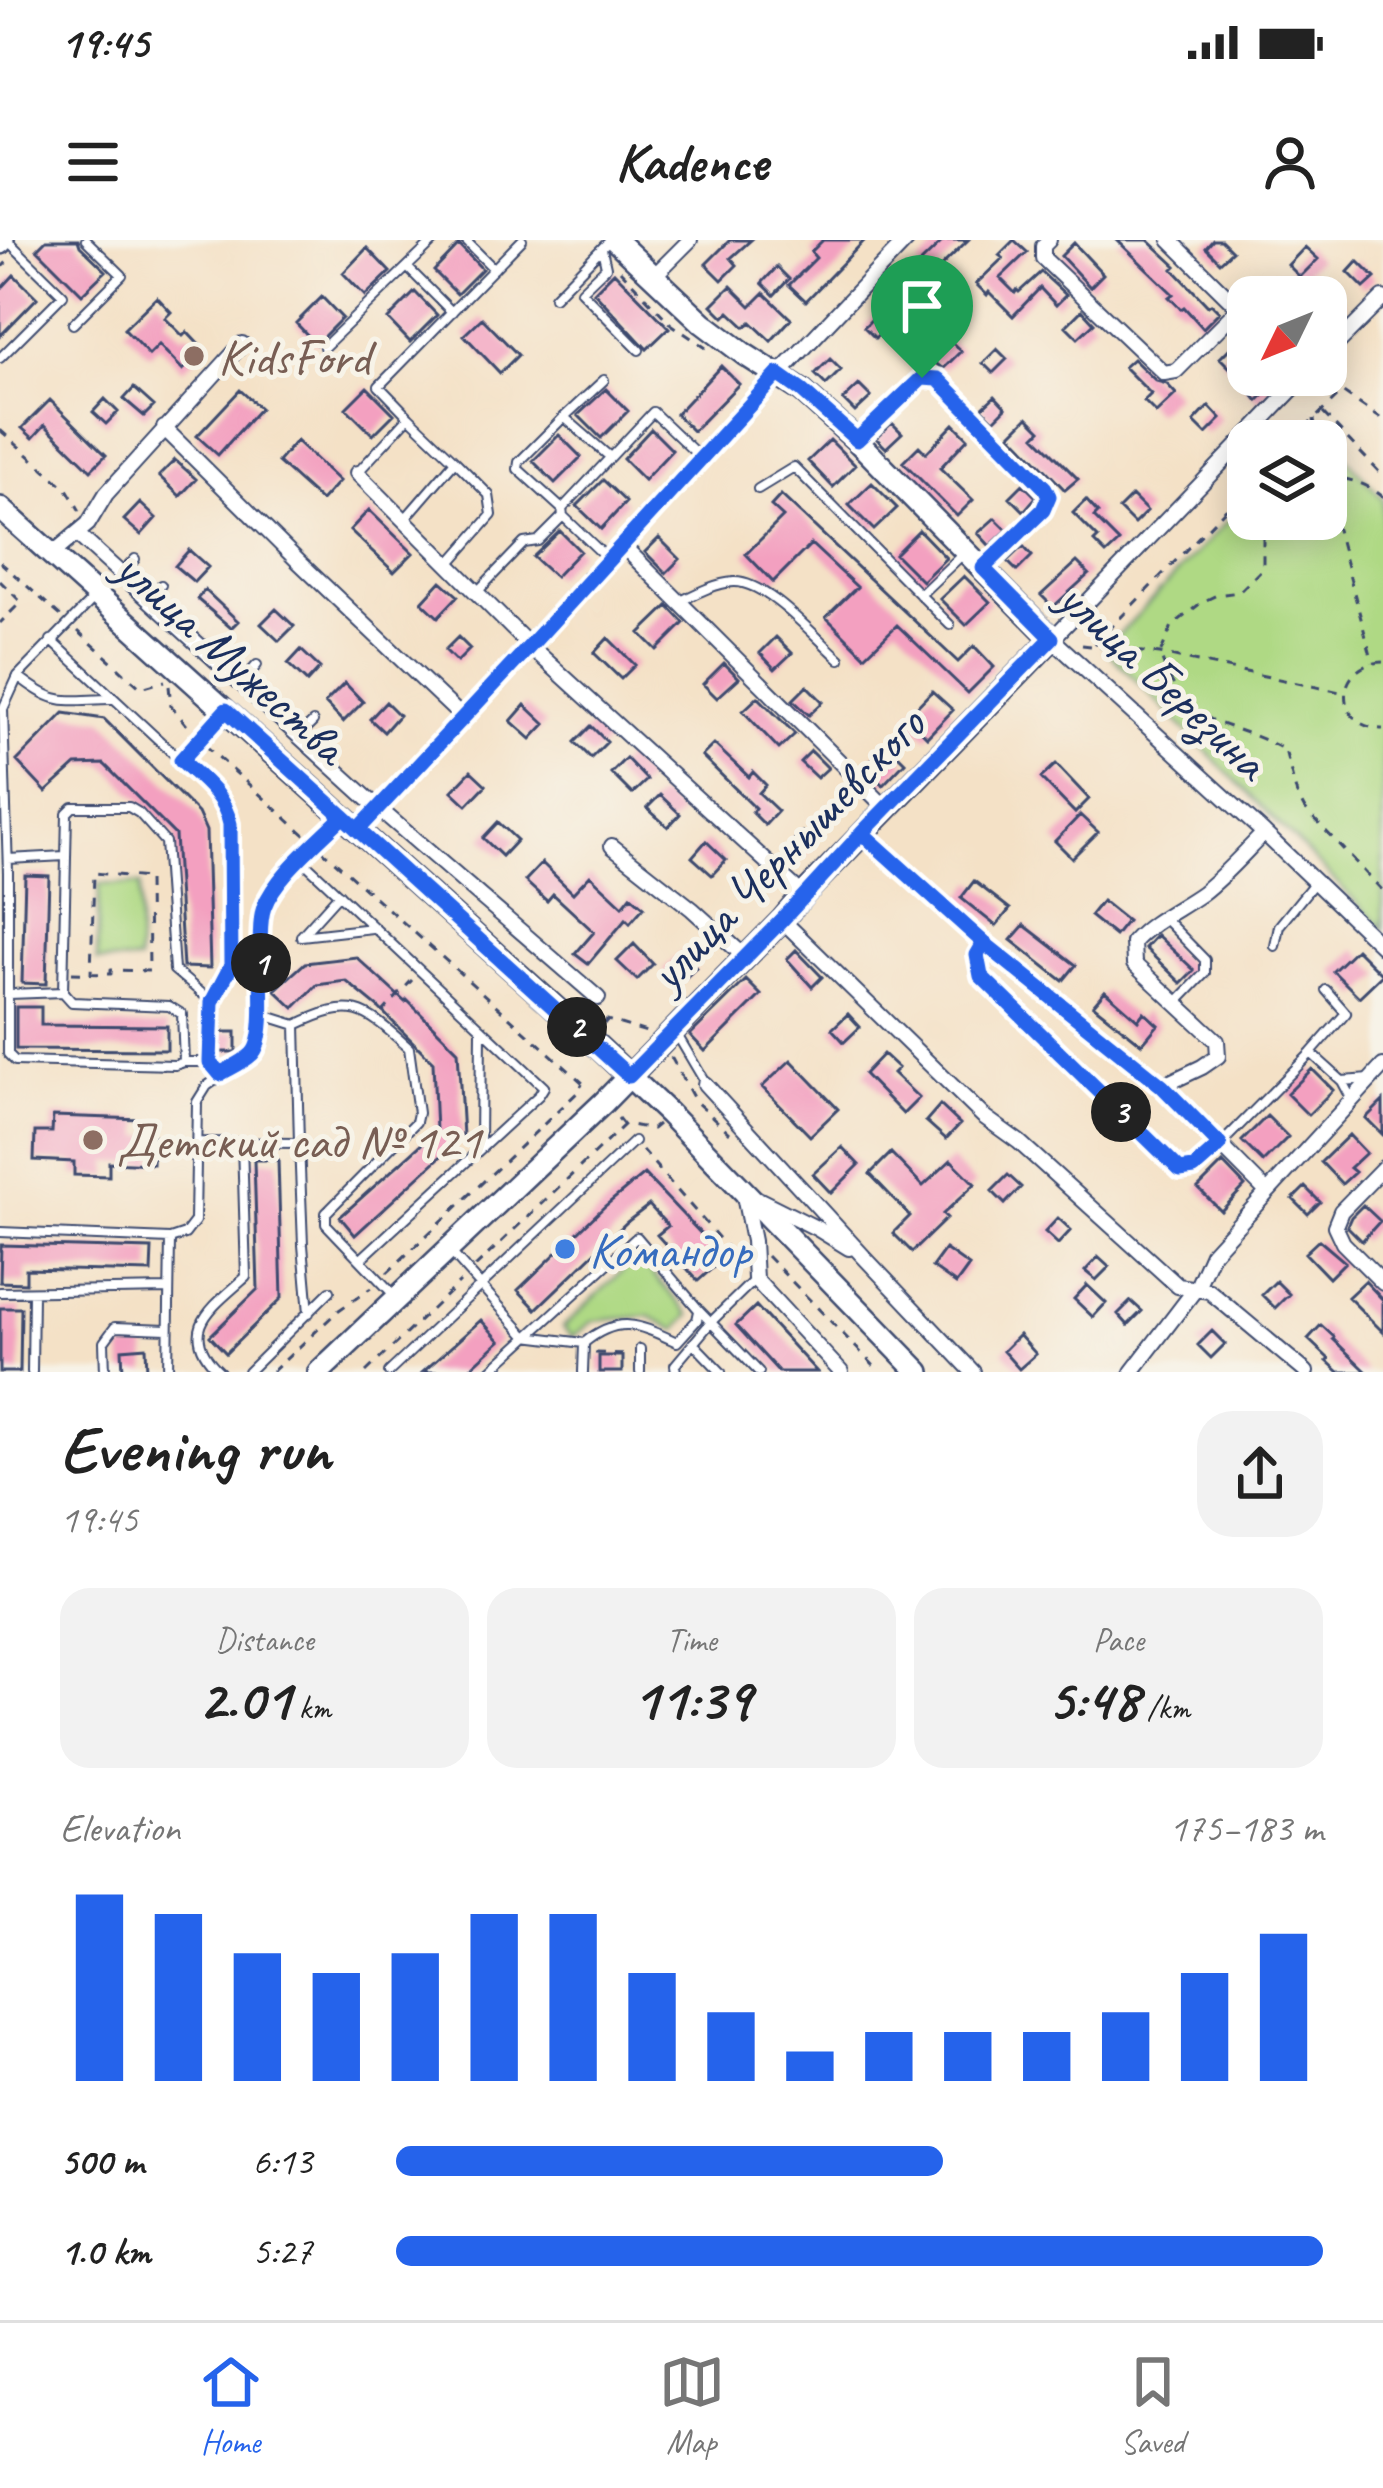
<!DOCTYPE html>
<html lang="en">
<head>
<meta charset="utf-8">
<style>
  body { margin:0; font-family:Caveat,sans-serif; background:#f2f2f2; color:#222; height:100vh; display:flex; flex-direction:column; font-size:45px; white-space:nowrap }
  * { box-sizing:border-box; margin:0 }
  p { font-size:39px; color:#767676 }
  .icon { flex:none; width:66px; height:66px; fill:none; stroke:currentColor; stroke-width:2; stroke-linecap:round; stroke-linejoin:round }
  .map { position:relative; height:1132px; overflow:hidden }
  .drawer { display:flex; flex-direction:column; background:#fff; flex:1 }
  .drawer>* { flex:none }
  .needle { width:78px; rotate:227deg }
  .controls { position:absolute; left:1227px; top:36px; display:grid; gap:24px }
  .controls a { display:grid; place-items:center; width:120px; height:120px; border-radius:24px; background:#fff; box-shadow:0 6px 30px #0003; font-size:60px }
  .pin { position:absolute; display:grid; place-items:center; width:102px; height:102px; color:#fff; margin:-123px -51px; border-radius:50% 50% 50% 0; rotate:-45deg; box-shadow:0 0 12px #0007 }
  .pin .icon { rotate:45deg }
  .km { position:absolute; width:60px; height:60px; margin:-30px; border-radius:50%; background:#222; color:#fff; font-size:33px; line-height:60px; text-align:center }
  .round { display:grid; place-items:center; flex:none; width:126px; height:126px; border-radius:36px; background:#f2f2f2 }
  .headline { display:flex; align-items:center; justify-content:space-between; height:204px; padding:0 60px }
  h1 { font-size:66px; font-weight:800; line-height:90px }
  .metrics { display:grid; grid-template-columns:repeat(3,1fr); gap:18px; height:204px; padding:12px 60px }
  .metrics div { display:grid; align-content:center; border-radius:30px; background:#f2f2f2; text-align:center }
  .metrics b { font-size:60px; font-weight:800 }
  .metrics small { font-size:33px; font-weight:400 }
  .metrics p { font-size:33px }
  .chart { height:336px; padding:24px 60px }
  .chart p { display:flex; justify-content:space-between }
  .chart svg { width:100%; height:216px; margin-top:12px; stroke:#2563eb; stroke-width:6 }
  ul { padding:0 60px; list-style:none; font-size:39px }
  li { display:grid; grid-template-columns:192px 144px 1fr; align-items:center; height:90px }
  li i { height:30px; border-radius:15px; background:#2563eb }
  .status { display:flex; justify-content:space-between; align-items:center; height:84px; padding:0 60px; background:#fff; direction:ltr }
  .status svg { height:33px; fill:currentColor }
  header { display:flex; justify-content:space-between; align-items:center; height:156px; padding:0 60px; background:#fff; font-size:54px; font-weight:800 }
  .dock { display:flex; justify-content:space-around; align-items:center; height:168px; border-top:3px solid #e0e0e0; background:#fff; font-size:33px; color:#767676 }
  .dock a { display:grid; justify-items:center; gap:6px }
  .dock .on { color:#2563eb }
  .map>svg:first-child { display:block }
</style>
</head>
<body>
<div class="status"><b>19:45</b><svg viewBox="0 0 49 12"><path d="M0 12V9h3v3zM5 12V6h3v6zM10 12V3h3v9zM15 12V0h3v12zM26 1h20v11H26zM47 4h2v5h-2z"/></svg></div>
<header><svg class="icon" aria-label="menu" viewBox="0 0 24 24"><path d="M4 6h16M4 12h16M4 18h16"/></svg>Kadence<svg class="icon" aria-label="person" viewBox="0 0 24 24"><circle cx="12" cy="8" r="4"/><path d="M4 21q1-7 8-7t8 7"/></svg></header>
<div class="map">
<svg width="1383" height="1132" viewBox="0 0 1383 1132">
  <rect width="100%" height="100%" fill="#f7f3e8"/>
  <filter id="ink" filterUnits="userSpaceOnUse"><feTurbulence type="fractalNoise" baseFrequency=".00833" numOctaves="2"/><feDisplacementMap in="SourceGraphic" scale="24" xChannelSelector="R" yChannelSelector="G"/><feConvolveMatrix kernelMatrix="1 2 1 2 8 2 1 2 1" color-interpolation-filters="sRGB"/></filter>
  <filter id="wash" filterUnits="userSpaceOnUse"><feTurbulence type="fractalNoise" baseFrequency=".004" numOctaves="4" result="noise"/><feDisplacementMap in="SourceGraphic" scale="48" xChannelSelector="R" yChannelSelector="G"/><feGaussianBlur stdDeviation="2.7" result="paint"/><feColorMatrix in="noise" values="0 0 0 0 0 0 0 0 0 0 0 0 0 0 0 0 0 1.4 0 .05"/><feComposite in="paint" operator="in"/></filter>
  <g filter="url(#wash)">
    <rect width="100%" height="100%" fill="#f4e1c6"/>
    <path fill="#afd984" stroke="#658471" stroke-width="3" d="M1318,186L1383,259V689L1105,409L1248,259V279H1326V201H1304Z
      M99,644L140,645L138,722L97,721Z
      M637,1017L690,1075L676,1090L649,1076L593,1081L573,1097L563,1087Z"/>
    <g id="blocks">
      <path fill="#f3a0c0" d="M46,0H78L80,6L106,31L82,54L37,9Z
        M730,0H751L731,18L737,25L722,40L706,24Z
        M823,0H865L806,61L789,45L816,18L811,12Z
        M944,0H968L930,37L918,25Z
        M1014,0L1027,12L1000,38L1015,53L1017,50L1019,52L1041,32L1066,55L1056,65L1040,48L1013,76L989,52L987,55L976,44L1003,18L999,15Z
        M1117,0H1148L1176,26L1173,29L1208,66L1211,64L1219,72L1203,88L1184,67L1181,69L1169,57L1173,54Z
        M1213,0H1221L1232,11L1220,22L1206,8Z
        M1074,3L1103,34L1090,47L1061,16Z
        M459,5L482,29L457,54L434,31Z
        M1305,7L1318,19L1300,37L1288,25Z
        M367,8L390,32L365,56L343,33Z
        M1358,21L1375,38L1364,48L1348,32Z
        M777,27L789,39L774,55L762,43Z
        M614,32L669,88L647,109L594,52Z
        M14,35L37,58L0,96V50Z
        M1265,39L1284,57H1259L1253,51Z
        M906,42L937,71L926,83L894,54Z
        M731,46L751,66L764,53L791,79L771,101L751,82L745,87L729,72L724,77L712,65Z
        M1326,46L1345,64L1326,84Z
        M415,52L437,75L410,102L388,79Z
        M157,57L171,72L165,78L183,96L187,92L204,110L183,130L159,105L149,115L124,89Z
        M322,57L342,78L316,104L296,83Z
        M1082,70L1094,83L1078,98L1066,86Z
        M877,74L888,85L875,98L864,87Z
        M482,78L518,115L500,133L464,95Z
        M948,99L961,111L943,129L929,118Z
        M1236,102L1247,115L1232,130L1220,118Z
        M997,109L1007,119L993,133L983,123Z
        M830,119L841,130L826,145L815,134Z
        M1133,119L1156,141L1167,144L1176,154L1156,173L1144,161L1151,154L1124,127Z
        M721,126L739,144L693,191L676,174Z
        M1237,135H1264L1274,145L1258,161Z
        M859,145L871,157L855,172L843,160Z
        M367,147L394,174L373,195L346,168Z
        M134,148L154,166L144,176L124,159Z
        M606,149L628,171L601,198L578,175Z
        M240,150L260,168L218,215L197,196Z
        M995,156L1006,168L994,180L982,168Z
        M105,159L118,172L106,184L93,172Z
        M50,160L106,215L91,230L45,185L33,198L22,188Z
        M1209,166L1221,179L1206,194L1194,182Z
        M1028,177L1041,190L1035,196L1078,239L1065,250L1011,194Z
        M892,183L902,193L886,208L876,198Z
        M954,184L968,198L940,228L973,260L957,276L903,222L919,206L926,213Z
        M651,189L672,210L644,240L623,219Z
        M559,195L581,217L555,243L533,221Z
        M830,200L855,225L833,247L808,221Z
        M296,201L339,241L321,261L278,222Z
        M175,220L196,239L180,256L159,236Z
        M603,240L626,262L601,289L577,266Z
        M872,243L897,268L874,290L849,265Z
        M1023,244L1036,257L1024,271L1010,257Z
        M781,255L958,422L974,406L994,427L968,453L897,385L865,416L826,377L857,347L811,304L773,342L746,314L783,277L771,266Z
        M1132,256L1147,271L1134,284L1119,269Z
        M1086,260L1098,273L1094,277L1119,302L1106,314L1094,302L1098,298L1073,273Z
        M140,263L156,278L141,295L124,280Z
        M369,270L413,313L394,332L350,290Z
        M995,278L1007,290L990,306L978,293Z
        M919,290L946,318L922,341L895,314Z
        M560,291L580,311L555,337L533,317Z
        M659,298L680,319L666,333L645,312Z
        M1023,306L1032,316L1017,331L1007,321Z
        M189,310L208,327L194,342L175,326Z
        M1077,322L1089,334L1053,367L1041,355Z
        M964,336L990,362L966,385L940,359Z
        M441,341L458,356L438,377L422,362Z
        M205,350L238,381L231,388L197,359Z
        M668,366L684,383L657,410L640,393Z
        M276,369L294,386L279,401L261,384Z
        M458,397L470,409L457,422L445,410Z
        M776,397L792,413L775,429L760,413Z
        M608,398L635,425L621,439L594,413Z
        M301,410L320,428L307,442L288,424Z
        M724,423L739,438L717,458L703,444Z
        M345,443L363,462L343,482L325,463Z
        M807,446L823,462L809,475L793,460Z
        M932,451L953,470L927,497L907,477Z
        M758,457L795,494L779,509L743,471Z
        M386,462L399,475L384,492L370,479Z
        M525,465L545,484L531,499L511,481Z
        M64,473L104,479L198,573L206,591L210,728L183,727L175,595L104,524L76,525L46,552L17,521Z
        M591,486L607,502L591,518L575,502Z
        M714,504L749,537L753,532L766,545L759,553L778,571L765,585L752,572L755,568L702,516Z
        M887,504L905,522L883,545L864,527Z
        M811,511L828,528L817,538L800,522Z
        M626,518L647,540L632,554L611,533Z
        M1056,524L1089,559L1075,573L1041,538Z
        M471,531L486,545L467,565L452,551Z
        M660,555L680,574L668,587L647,568Z
        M1080,575L1098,592L1072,618L1055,601Z
        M498,582L517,600L502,616L483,598Z
        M802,592L815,604L802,618L789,606Z
        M706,601L726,620L712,635L692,617Z
        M542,623L573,653L590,635L623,666L631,656L644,667L630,683L626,679L588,724L575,714L594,692L553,654L547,661L525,641Z
        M25,635L49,636L46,744L22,743Z
        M974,641L1010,669L996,686L961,658Z
        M1102,661L1127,681L1115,696L1090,676Z
        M1024,685L1076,725L1063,741L1011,700Z
        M1157,695L1194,730L1181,743L1145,708Z
        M634,704L653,724L637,740L617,721Z
        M1356,709L1382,735L1359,757L1333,731Z
        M796,710L822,737L812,747L787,719Z
        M681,712L696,728L677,746L663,730Z
        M356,717L405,762L407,760L458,811L463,896L355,995L340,977L436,891L433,822L379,768L346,741L317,745L294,768L275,750L305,723Z
        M746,740L761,755L705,811L690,795Z
        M1105,751L1138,780L1144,772L1158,785L1142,804L1093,765Z
        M16,767H41V785L167,786V810L16,809Z
        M848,774L860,787L844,802L832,789Z
        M219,792H236V812H219Z
        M883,814L898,828L893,833L919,858L903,874L864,834Z
        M791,820L838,869L810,896L762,847Z
        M1312,829L1333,850L1308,875L1287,854Z
        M1383,861V895L1366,878Z
        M940,865L960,884L946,899L926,881Z
        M53,876L141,879V896H154L153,924L109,922V936L74,935V922L34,920L35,892H52Z
        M1267,876L1288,897L1263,922L1242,901Z
        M1349,895L1366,913L1350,928L1355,932L1342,944L1321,922Z
        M842,907L859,925L831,953L813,934Z
        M891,913L923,946L951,920L975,944L943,974L947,978L912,1012L893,993L910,976L870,934Z
        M254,920H278L282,1058L226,1113L210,1096L258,1049Z
        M1223,923L1245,946L1221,971L1198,948Z
        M644,934L724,1018L698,1041L657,995L668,986L649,965L627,982L536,1069L518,1050L605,966Z
        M1008,935L1021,947L1005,964L992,951Z
        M1305,947L1320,962L1308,974L1293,959Z
        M1363,965L1380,981L1362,1001L1347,986L1351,977Z
        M1058,978L1071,990L1058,1004L1045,992Z
        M1319,1000L1345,1022L1329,1038L1305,1013Z
        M1,1005L152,1009L151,1032L26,1029V1043L0,1042Z
        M945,1009L969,1026L956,1044L932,1027Z
        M1098,1017L1109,1027L1096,1040L1085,1031Z
        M1276,1041L1289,1054L1275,1068L1262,1055Z
        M1365,1041L1383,1060V1092L1348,1057Z
        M1087,1045L1106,1063L1093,1077L1074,1059Z
        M1131,1061L1142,1071L1128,1085L1118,1074Z
        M756,1066L817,1132H779L736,1085Z
        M0,1068H21L20,1132H0Z
        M481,1080L500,1101L466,1132H423Z
        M1321,1085L1334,1097L1333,1099L1367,1132H1339L1327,1121L1329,1119L1308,1099Z
        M1212,1091L1225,1104L1211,1118L1198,1105Z
        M1019,1095L1036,1114L1019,1129L1003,1111Z
        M146,1107L147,1132H123L122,1109Z
        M599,1116H622V1132H599Z"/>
    </g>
  </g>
  <g filter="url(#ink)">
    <use href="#blocks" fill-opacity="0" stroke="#3c4a6e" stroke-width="3"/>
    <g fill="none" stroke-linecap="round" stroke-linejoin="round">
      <g stroke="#3c4a6e" stroke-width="12">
        <path id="lane" d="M465,0L494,29
          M602,9L606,27L581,51L639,110
          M408,28L452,72
          M554,57L605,5
          M73,84L122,35L86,0
          M324,107L435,0
          M0,118L63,55L8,1
          M564,177L604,140
          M358,232L409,177L379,146L522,0
          M758,249L794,227L950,385
          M562,269L518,229L519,222L564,177L610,217
          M563,276L562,269L653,172L701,218
          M404,280L455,221L409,177
          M448,325L492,275L489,255L455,221
          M121,334L135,319
          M477,352L524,303L538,301L563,276L608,319
          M920,355L964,313
          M94,358L18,436L3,469L8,632V814L15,821L175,825L184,822H210L220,834
          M149,359L161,345
          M681,361C697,353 716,343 734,342C767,341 816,398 840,419
          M51,400L219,556L227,570L230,584L231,726L212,762L210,822
          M18,436C57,467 63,460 111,459
          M242,442L257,425
          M299,496L313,482
          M181,520L225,471
          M8,619L65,616
          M301,619L544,847L539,855L361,1019
          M1165,679L1205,720V733L1177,762
          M302,695L339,654
          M301,696L372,688
          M983,704L977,715L981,736L1180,930L1194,928L1220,905L1311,813L1346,773L1326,750
          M1275,706L1279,686L1314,643
          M63,752L67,573L73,567H129L139,573L165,602L174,730L212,762
          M9,754L63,752L72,762L169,766L182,774L184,822
          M261,774L296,785C354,757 364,768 409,808L418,873L416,882L326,973V984L393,1054
          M296,785L299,903
          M676,793L705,842
          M1311,813L1342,841L1351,858
          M1342,841L1370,839
          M196,902L299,903L303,1005L309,1073
          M480,906L481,789
          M0,992L170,999
          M449,1010L526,1096L584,1103C619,1074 639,1085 677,1102L697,1080L699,1071
          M0,1052L169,1049
          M693,1103L721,1132
          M640,1109V1132
          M32,1132L33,1053
          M105,1132L104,1102L115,1087L167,1089
          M168,1132L170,999L185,994L195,981L197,862L207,846L252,814C273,781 252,710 262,672C269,644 321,599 342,576
          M220,1132C175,1090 213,1067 246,1037L242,903
          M248,1132L330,1051
          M389,1132L634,901
          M489,1132L637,997L699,1070L759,1132
          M583,1132L584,1104
          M676,1132L675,1125L712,1081L755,1039"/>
      </g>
      <g stroke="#3c4a6e" stroke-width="18">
        <path id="street" d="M1049,0L1043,6V18L1164,133L1176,131L1239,68
          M1170,0L1248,77
          M654,36L690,0
          M1326,115L1383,58
          M1306,135L1052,399L1264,593L1383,707
          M164,188L299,322L463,478
          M857,201L913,146C922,138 926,135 938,139L1045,249L1049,256L1043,270L983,329
          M357,233L530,406L803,655
          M77,294L378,568L598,758
          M621,304L886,568
          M51,315L88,284L106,254L242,104
          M358,590C541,393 721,193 907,0
          M863,593L984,703L1162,846L1267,952
          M612,606L692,669L745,717
          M782,680L983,876L1019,902L1178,1046L1209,1051L1306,1132
          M705,844L864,1017L973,1132
          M1162,846L1202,827L1218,816L1217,801L1134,724L1133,702C1152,681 1178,670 1202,653C1224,636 1244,613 1264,593
          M1383,928L1341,971L1335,986L1343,1003L1383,1043
          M744,956L753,1001L755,1039L841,1132
          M758,959L818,989L849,1008
          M1132,1132L1197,1047L1212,1013L1383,826"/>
      </g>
      <g stroke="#3c4a6e" stroke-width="26">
        <path id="secondary" d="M0,3L3,0
          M0,268L590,799L669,874L919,1132
          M319,1132L603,863L782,680L803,655L1052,399L857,201L802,151L744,114L703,83L615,0"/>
      </g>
      <path stroke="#3c4a6e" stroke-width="3" stroke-dasharray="9 9" stroke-linecap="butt" d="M0,29L11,18
        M620,30L671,84L706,108
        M1323,173L1383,236
        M1314,179L1317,201
        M0,190L67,249L80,271
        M1292,201L1342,152L1383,180
        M1326,236C1349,239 1365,242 1383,257
        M1326,249L1373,423
        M1267,279L1263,291V328L1239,352L1217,355L1202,362L1172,386L1160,414C1186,492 1225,477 1285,510L1297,555L1304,568L1383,651
        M0,322L62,377
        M0,341L21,362L0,383
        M78,391L141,448L165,441
        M1095,404L1248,246
        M1082,405L1160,414L1345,453
        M1383,422C1333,424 1333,488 1383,489
        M169,446L171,466L190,489
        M205,505L305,595
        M321,609L583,843
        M72,733L111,734V730L149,731L148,638L94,633L91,734
        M382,773L412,740
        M604,784L607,780L650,793
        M671,817L695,861L730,893
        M618,878L629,892
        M642,910L738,1020
        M767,1016L880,1132
        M475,1027L625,884L652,889L658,884
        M387,1033L580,850L582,844
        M595,1113L627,1114
        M272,1132L339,1070L371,1048
        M366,1132L460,1042"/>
      <use href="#lane" stroke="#fff" stroke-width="8"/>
      <use href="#street" stroke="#fff" stroke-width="14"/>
      <use href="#secondary" stroke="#fff" stroke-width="21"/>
    </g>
  </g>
  <g fill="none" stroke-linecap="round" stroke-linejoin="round" filter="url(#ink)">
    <g stroke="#fff" stroke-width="24">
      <path id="route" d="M922,138L857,200L802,151L778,134L530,406L358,590L343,576C319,601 276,635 264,667C253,697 272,795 252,814C244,822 230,828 220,834L210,822L212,762L231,726L230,584C224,555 202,539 181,520L226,470L343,576L358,590L629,836L782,680L862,593L984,703L1162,846L1220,905L1194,928L1180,930L981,736L977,715L984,703L862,593L1052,398L983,328L1043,270L1049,256L1045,248L938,139L922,138"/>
    </g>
    <use href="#route" stroke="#2563eb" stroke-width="15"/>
  </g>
  <g fill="#8d6e63" stroke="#f7f3e8" stroke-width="4.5">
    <circle cx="194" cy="116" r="12"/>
    <circle cx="93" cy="900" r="12"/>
  </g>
  <circle fill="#3f7fe0" stroke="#f7f3e8" stroke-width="4.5" cx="565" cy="1009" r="12"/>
  <g text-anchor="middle" stroke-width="10" stroke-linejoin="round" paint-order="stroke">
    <g font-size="51" fill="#785e54" stroke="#f7f3e8" text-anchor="start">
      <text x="218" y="134">KidsFord</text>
      <text x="117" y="918">Детский сад № 121</text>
    </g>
    <g font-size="51" fill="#1b2f5e" stroke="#f7f3e8">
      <text transform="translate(232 416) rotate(42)" y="18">улица Мужества</text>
      <text transform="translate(1164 439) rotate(43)" y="18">улица Березина</text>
      <text transform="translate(786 608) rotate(-46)" y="18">улица Чернышевского</text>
    </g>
    <g font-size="51" fill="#366cbe" stroke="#f7f3e8" text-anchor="start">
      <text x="589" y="1027">Командор</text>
    </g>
  </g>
</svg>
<div class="controls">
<a><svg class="needle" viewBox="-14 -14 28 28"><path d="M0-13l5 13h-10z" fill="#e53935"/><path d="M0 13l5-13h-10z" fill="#767676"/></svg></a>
<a><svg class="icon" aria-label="layers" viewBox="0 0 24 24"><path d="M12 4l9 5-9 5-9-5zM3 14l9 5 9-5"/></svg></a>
</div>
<div class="pin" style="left:922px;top:138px;background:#1e9e55"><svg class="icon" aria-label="arrive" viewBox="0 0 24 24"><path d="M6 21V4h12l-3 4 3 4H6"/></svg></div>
<b class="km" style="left:261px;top:723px">1</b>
<b class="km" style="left:577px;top:787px">2</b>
<b class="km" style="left:1121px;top:872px">3</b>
</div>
<section class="drawer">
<div class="headline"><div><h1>Evening run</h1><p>19:45</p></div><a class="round"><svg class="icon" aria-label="share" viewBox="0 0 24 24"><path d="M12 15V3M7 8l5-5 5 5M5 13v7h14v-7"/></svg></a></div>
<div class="metrics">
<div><p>Distance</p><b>2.01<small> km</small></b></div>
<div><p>Time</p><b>11:39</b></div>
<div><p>Pace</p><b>5:48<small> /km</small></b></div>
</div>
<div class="chart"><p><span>Elevation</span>175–183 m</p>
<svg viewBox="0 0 160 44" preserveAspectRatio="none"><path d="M5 44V6M15 44V10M25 44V18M35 44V22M45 44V18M55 44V10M65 44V10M75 44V22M85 44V30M95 44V38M105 44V34M115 44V34M125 44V34M135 44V30M145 44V22M155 44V14"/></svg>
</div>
<ul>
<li><b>500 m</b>6:13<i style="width:59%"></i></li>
<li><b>1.0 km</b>5:27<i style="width:100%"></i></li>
</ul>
</section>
<nav class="dock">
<a class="on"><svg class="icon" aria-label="home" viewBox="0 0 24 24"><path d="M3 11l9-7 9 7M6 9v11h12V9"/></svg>Home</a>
<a><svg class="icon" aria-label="map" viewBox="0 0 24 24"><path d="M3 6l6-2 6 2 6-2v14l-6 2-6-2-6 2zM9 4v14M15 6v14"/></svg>Map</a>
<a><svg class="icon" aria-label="saved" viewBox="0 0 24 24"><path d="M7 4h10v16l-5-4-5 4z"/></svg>Saved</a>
</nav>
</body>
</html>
